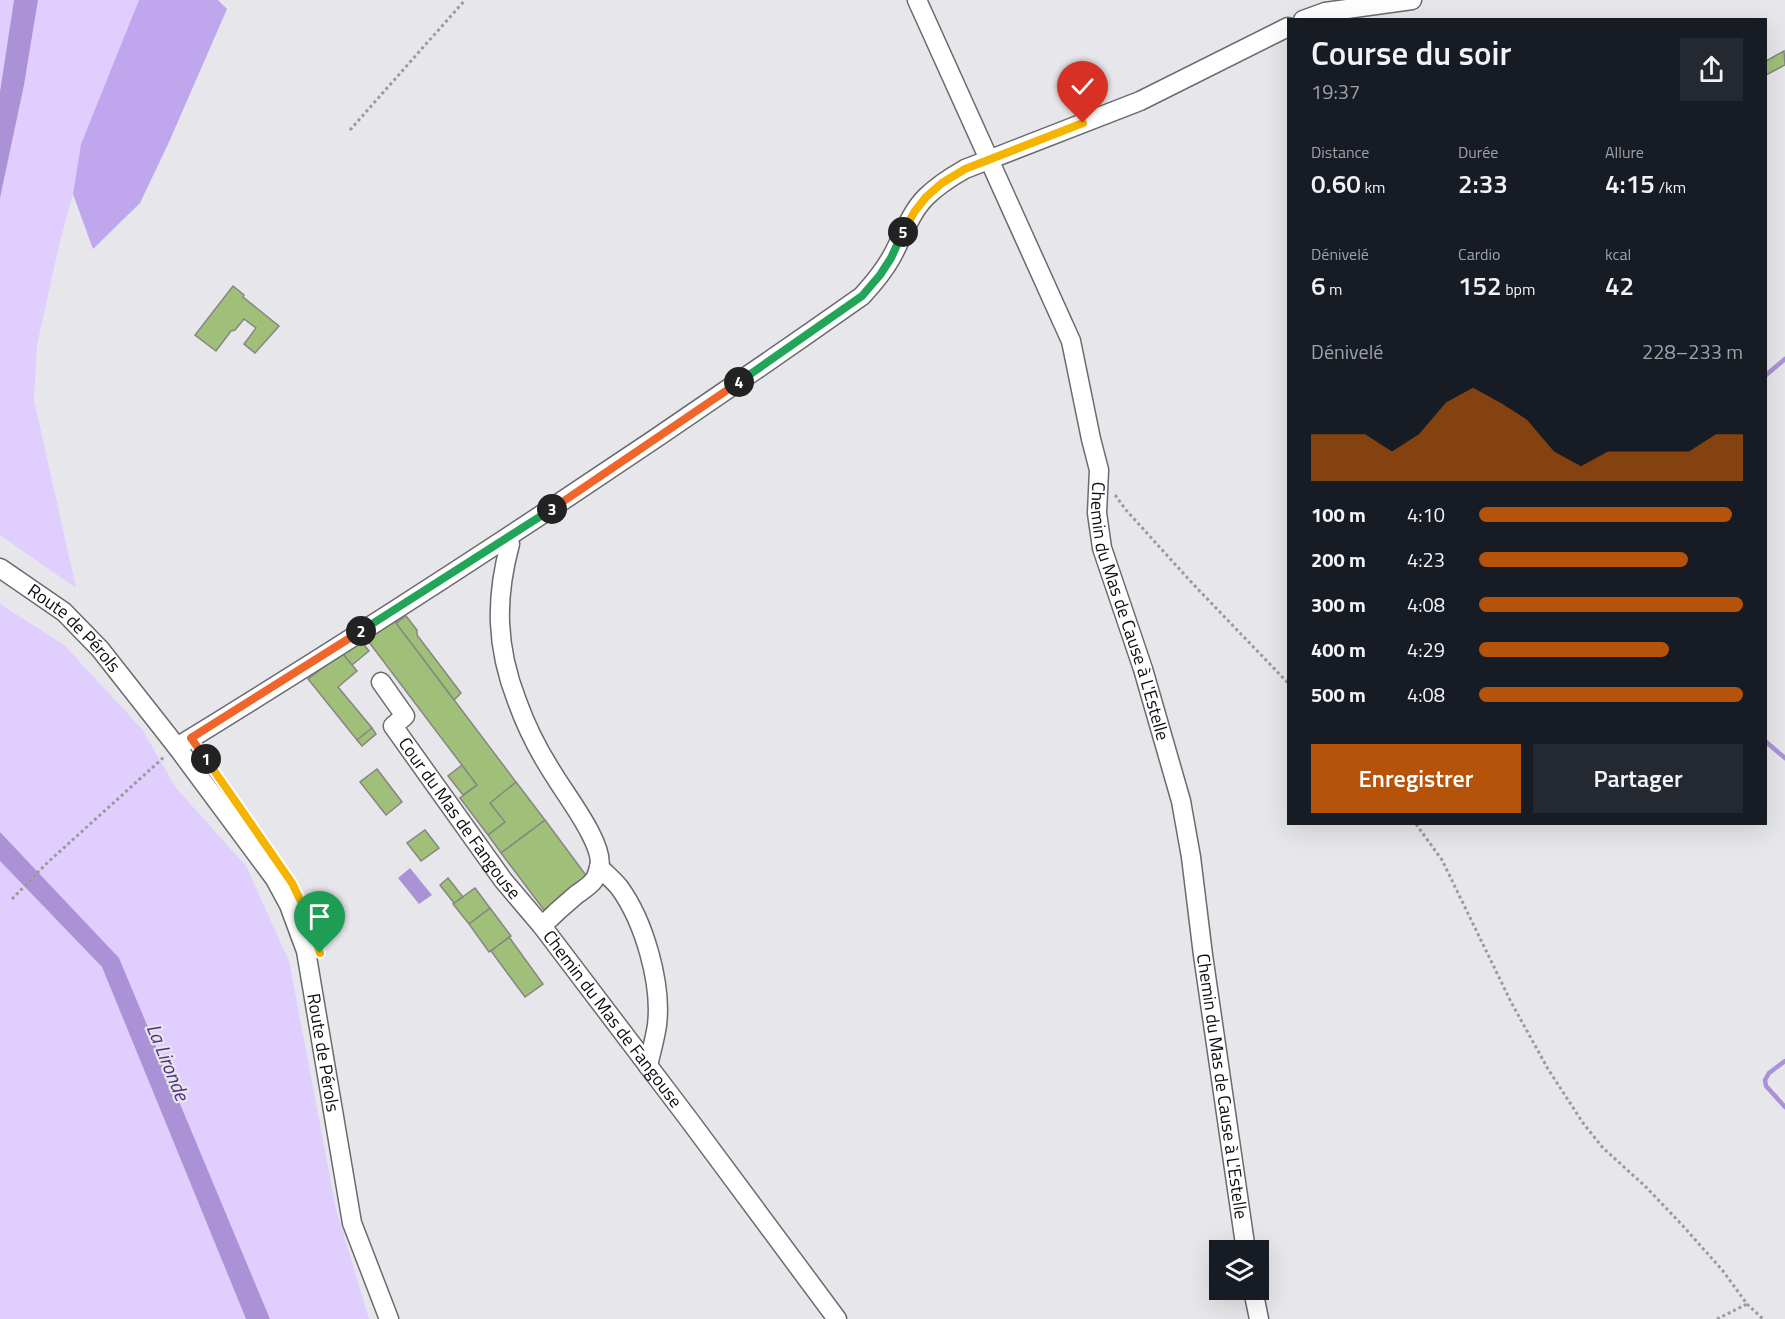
<!DOCTYPE html>
<html lang="fr">
<head>
<meta charset="utf-8">
<style>
  body { margin:0; font-family:"Titillium Web",sans-serif; background:#242831; color:#f1f3f6; height:100vh; display:flex; flex-direction:column; font-size:22px; white-space:nowrap }
  * { box-sizing:border-box; margin:0 }
  p { font-size:20px; color:#9ea1a6 }
  .icon { flex:none; width:33px; height:33px; fill:none; stroke:currentColor; stroke-width:2; stroke-linecap:round; stroke-linejoin:round }
  .map { position:relative; flex:1; overflow:hidden }
  .side { position:absolute; left:1287px; top:18px; width:480px; height:807px; display:flex; flex-direction:column; background:#171b24; border-radius:0px; box-shadow:0 6px 24px #0002 }
  .side>* { flex:none }
  .controls { position:absolute; left:1209px; top:1240px; display:grid; gap:12px }
  .controls a { display:grid; place-items:center; width:60px; height:60px; border-radius:0px; background:#171b24; box-shadow:0 6px 24px #0002; font-size:30px }
  .pin { position:absolute; display:grid; place-items:center; width:51px; height:51px; color:#fff; margin:-62px -26px; border-radius:50% 50% 50% 0; rotate:-45deg; box-shadow:0 0 6px #0007 }
  .pin .icon { rotate:45deg }
  .km { position:absolute; width:30px; height:30px; margin:-15px; border-radius:50%; background:#222; color:#fff; font-size:16px; line-height:30px; text-align:center }
  .round { display:grid; place-items:center; flex:none; width:63px; height:63px; border-radius:0px; background:#242831 }
  .overview { display:flex; align-items:center; justify-content:space-between; height:102px; padding:0 24px }
  h1 { font-size:33px; font-weight:600; line-height:45px }
  .stats { display:grid; grid-template-columns:repeat(3,1fr); gap:9px; height:102px; padding:6px 24px }
  .stats div { display:grid; align-content:center }
  .stats b { font-size:26px; font-weight:600 }
  .stats small { font-size:16px; font-weight:400 }
  .stats p { font-size:16px }
  .chart { height:168px; padding:12px 24px }
  .chart p { display:flex; justify-content:space-between }
  .chart svg { width:100%; height:108px; margin-top:6px; fill:#b45309; opacity:.7 }
  .primary-button { display:flex; gap:12px; margin-top:auto; padding:12px 24px }
  .primary-button a { flex:1; height:69px; border-radius:0px; background:#b45309; color:#fff; font-size:24px; font-weight:600; line-height:69px; text-align:center }
  .primary-button a+a { background:#242831; color:#f1f3f6 }
  ul { padding:0 24px; list-style:none; font-size:20px }
  li { display:grid; grid-template-columns:96px 72px 1fr; align-items:center; height:45px }
  li i { height:15px; border-radius:8px; background:#b45309 }
  .map>svg:first-child { display:block }
</style>
</head>
<body>
<div class="map">
<svg width="1785" height="1319" viewBox="0 0 1785 1319">
  <rect width="100%" height="100%" fill="#e7e6ea"/>
  <path fill="#dfcefe" d="M0,0H14L0,92Z
    M38,0H139L81,144L73,194L59,245L37,345L34,400L76,588L0,535V198L24,85Z
    M0,604L64,645L142,729L176,788L246,866L289,961L336,1209L369,1319H270L119,959L0,832Z
    M0,861L102,967L246,1319H0Z"/>
  <path fill="#c0a7ed" d="M139,0H218L227,9L169,142L140,203L93,249L73,194L81,144Z"/>
  <path fill="#ab92d6" d="M14,0H38L24,85L0,198V92Z
    M0,832L119,958L270,1319H246L102,967L0,861Z
    M410,868L432,895L419,904L398,878Z"/>
  <g fill="none" stroke-linecap="round" stroke-linejoin="round">
    <path stroke="#ab92d6" stroke-width="4.5" d="M1766,375L1785,359
      M1766,742L1785,758
      M1785,1061L1769,1073L1765,1080L1766,1086L1785,1107"/>
  </g>
  <path fill="#a0bf78" stroke="#848682" stroke-width="1.5" d="M1784,51L1785,65L1766,75V61Z
    M233,286L244,295L243,297L279,326L255,353L244,344L256,328L244,319L235,330L231,331L216,351L195,335Z
    M393,615L398,622L396,623L516,782L490,803L505,822L488,835L460,798L477,785L365,637Z
    M406,616L417,630V635L461,693L454,700L396,623Z
    M360,640L369,651L352,665L342,653Z
    M342,653L357,671L338,687L372,728L357,740L308,679Z
    M372,728L376,734L362,746L357,740Z
    M462,765L477,785L463,795L448,776Z
    M377,769L402,802L386,815L360,782Z
    M516,782L545,820L501,853L488,835L505,822L490,803Z
    M545,820L588,878L544,910L501,853Z
    M425,830L439,848L421,861L407,843Z
    M448,878L463,897L454,903L440,885Z
    M475,888L490,908L469,924L453,904Z
    M490,908L511,936L489,952L469,924Z
    M509,937L543,984L525,997L491,951Z"/>
  <g fill="none" stroke-linecap="round" stroke-linejoin="round">
    <g stroke="#6b6a6d" stroke-width="21">
      <g id="minor">
        <path id="s1" d="M917,0L1071,341L1091,439L1099,470L1097,513L1102,548L1143,669L1181,801L1191,857L1203,955L1246,1251"/>
        <path d="M1303,20L1325,12L1412,0"/>
        <path id="s2" d="M506,539L510,544C495,599 496,647 517,701C526,726 539,752 554,775C565,794 606,846 599,868C598,871 596,878 594,880C590,886 581,891 576,895C564,905 553,915 542,926L687,1117L837,1319"/>
        <path id="s3" d="M0,568L64,612L100,649L177,747L275,879L289,905L306,951L352,1223L389,1319"/>
        <path id="s4" d="M381,682L405,716L393,726L503,880L542,926"/>
        <path d="M177,747C410,604 639,453 862,296C873,284 883,272 891,258C903,237 909,214 926,197C938,185 951,177 965,169L1140,101L1288,27"/>
        <path d="M599,867C606,874 613,880 619,887C644,921 662,983 657,1025C655,1039 651,1052 648,1066"/>
        <path d="M1253,1290L1259,1319"/>
      </g>
    </g>
    <path stroke="#9b9a9d" stroke-width="3" stroke-dasharray="3 3" stroke-linecap="butt" d="M350,130L465,0
      M1115,495L1126,510L1193,584L1288,683
      M1416,824L1442,860L1511,1002L1548,1069L1583,1123L1603,1148L1645,1186L1684,1227L1723,1271L1747,1304L1763,1319
      M12,899L46,864L164,757
      M1717,1319L1747,1304"/>
    <use href="#minor" stroke="#fff" stroke-width="18"/>
  </g>
  <g fill="none" stroke-linecap="round" stroke-linejoin="round">
    <g stroke="#fff" stroke-width="12">
      <path id="split-1" d="M206,759L292,883L309,918L320,953"/>
    </g>
    <g stroke="#fff" stroke-width="12">
      <path id="split-2" d="M206,759L191,738L361,631"/>
    </g>
    <g stroke="#fff" stroke-width="12">
      <path id="split-3" d="M361,631L552,509"/>
    </g>
    <g stroke="#fff" stroke-width="12">
      <path id="split-4" d="M552,509L739,382"/>
    </g>
    <g stroke="#fff" stroke-width="12">
      <path id="split-5" d="M739,382L862,296L880,275L891,258L903,232"/>
    </g>
    <g stroke="#fff" stroke-width="12">
      <path id="split-6" d="M903,232L915,211L926,197L942,183L965,169L1083,123"/>
    </g>
    <use href="#split-1" stroke="#f5b400" stroke-width="8"/>
    <use href="#split-2" stroke="#f0652b" stroke-width="8"/>
    <use href="#split-3" stroke="#22a559" stroke-width="8"/>
    <use href="#split-4" stroke="#f0652b" stroke-width="8"/>
    <use href="#split-5" stroke="#22a559" stroke-width="8"/>
    <use href="#split-6" stroke="#f5b400" stroke-width="8"/>
  </g>
  <g text-anchor="middle" stroke-width="4.5" stroke-linejoin="round" paint-order="stroke">
    <g font-size="18" fill="#0d0c0e" stroke="#e7e6ea">
      <text dy="6" stroke="none"><textPath href="#s1" startOffset="652">Chemin du Mas de Cause à L'Estelle</textPath></text>
      <text dy="6" stroke="none"><textPath href="#s3" startOffset="96">Route de Pérols</textPath></text>
      <text dy="6" stroke="none"><textPath href="#s4" startOffset="171">Cour du Mas de Fangouse</textPath></text>
      <text dy="6" stroke="none"><textPath href="#s2" startOffset="554">Chemin du Mas de Fangouse</textPath></text>
      <text dy="6" stroke="none"><textPath href="#s3" startOffset="600">Route de Pérols</textPath></text>
      <text dy="6" stroke="none"><textPath href="#s1" startOffset="1138">Chemin du Mas de Cause à L'Estelle</textPath></text>
    </g>
    <g font-size="20" font-style="italic" fill="#543182" stroke="#e7e6ea">
      <text transform="translate(168 1062) rotate(68)" y="7">La Lironde</text>
    </g>
  </g>
</svg>
<div class="controls">
<a><svg class="icon" aria-label="layers" viewBox="0 0 24 24"><path d="M12 4l9 5-9 5-9-5zM3 14l9 5 9-5"/></svg></a>
</div>
<div class="pin" style="left:320px;top:953px;background:#1e9e55"><svg class="icon" aria-label="arrive" viewBox="0 0 24 24"><path d="M6 21V4h12l-3 4 3 4H6"/></svg></div>
<div class="pin" style="left:1083px;top:123px;background:#d93025"><svg class="icon" aria-label="check" viewBox="0 0 24 24"><path d="M5 12l5 5 9-10"/></svg></div>
<b class="km" style="left:206px;top:759px">1</b>
<b class="km" style="left:361px;top:631px">2</b>
<b class="km" style="left:552px;top:509px">3</b>
<b class="km" style="left:739px;top:382px">4</b>
<b class="km" style="left:903px;top:232px">5</b>
<section class="side">
<div class="overview"><div><h1>Course du soir</h1><p>19:37</p></div><a class="round"><svg class="icon" aria-label="share" viewBox="0 0 24 24"><path d="M12 15V3M7 8l5-5 5 5M5 13v7h14v-7"/></svg></a></div>
<div class="stats">
<div><p>Distance</p><b>0.60<small> km</small></b></div>
<div><p>Durée</p><b>2:33</b></div>
<div><p>Allure</p><b>4:15<small> /km</small></b></div>
</div>
<div class="stats">
<div><p>Dénivelé</p><b>6<small> m</small></b></div>
<div><p>Cardio</p><b>152<small> bpm</small></b></div>
<div><p>kcal</p><b>42</b></div>
</div>
<div class="chart"><p><span>Dénivelé</span>228–233 m</p>
<svg viewBox="0 0 160 44" preserveAspectRatio="none"><path d="M0 44V25L10 25L20 25L30 32L40 25L50 12L60 6L70 12L80 19L90 32L100 38L110 32L120 32L130 32L140 32L150 25L160 25V44z"/></svg>
</div>
<ul>
<li><b>100 m</b>4:10<i style="width:96%"></i></li>
<li><b>200 m</b>4:23<i style="width:79%"></i></li>
<li><b>300 m</b>4:08<i style="width:100%"></i></li>
<li><b>400 m</b>4:29<i style="width:72%"></i></li>
<li><b>500 m</b>4:08<i style="width:100%"></i></li>
</ul>
<div class="primary-button"><a>Enregistrer</a><a>Partager</a></div>
</section>
</div>
</body>
</html>
